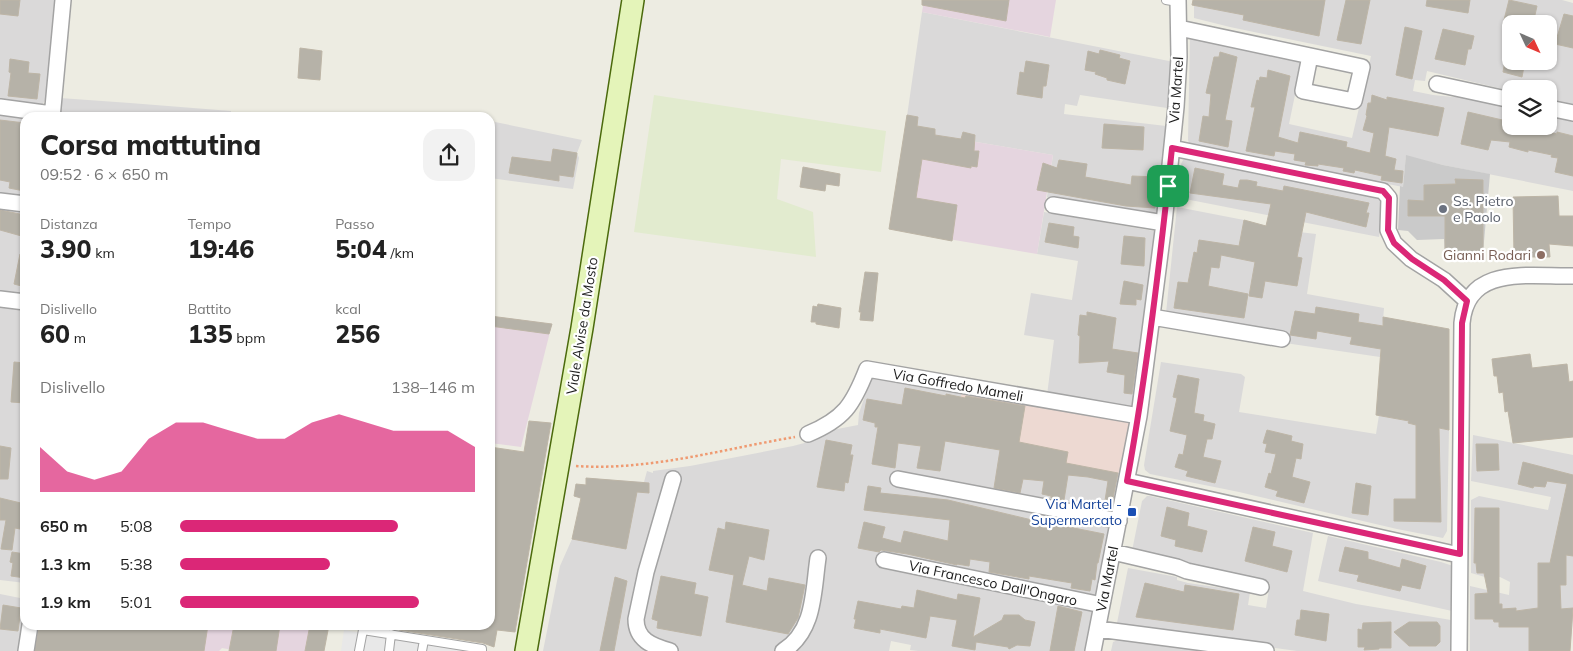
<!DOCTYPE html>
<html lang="it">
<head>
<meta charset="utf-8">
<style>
  body { margin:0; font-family:Mulish,sans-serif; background:#f2f2f2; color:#222; height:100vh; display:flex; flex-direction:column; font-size:19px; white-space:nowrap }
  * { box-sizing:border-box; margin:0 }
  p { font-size:16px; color:#767676 }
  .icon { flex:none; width:28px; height:28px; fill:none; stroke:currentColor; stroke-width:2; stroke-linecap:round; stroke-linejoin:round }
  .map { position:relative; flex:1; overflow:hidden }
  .sheet { position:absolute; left:20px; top:112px; width:475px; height:518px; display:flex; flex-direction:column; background:#fff; border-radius:15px; box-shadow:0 1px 4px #0004 }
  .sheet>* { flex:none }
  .needle { width:32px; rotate:134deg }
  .controls { position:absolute; left:1502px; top:15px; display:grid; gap:10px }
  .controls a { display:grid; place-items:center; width:55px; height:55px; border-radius:10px; background:#fff; box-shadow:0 1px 4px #0004; font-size:25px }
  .pin { position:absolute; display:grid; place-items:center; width:42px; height:42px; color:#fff; margin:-21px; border-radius:10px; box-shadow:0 2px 8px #0006 }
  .round { display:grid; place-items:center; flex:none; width:52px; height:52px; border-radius:15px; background:#f2f2f2 }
  .head { display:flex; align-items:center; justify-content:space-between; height:85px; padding:0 20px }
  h1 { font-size:28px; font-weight:800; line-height:38px }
  .figures { display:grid; grid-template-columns:repeat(3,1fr); gap:8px; height:85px; padding:5px 20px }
  .figures div { display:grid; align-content:center }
  .figures b { font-size:25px; font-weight:800 }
  .figures small { font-size:14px; font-weight:400 }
  .figures p { font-size:14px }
  .chart { height:140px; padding:10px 20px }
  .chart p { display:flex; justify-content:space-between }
  .chart svg { width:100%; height:90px; margin-top:5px; fill:#db2777; opacity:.7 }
  ul { padding:0 20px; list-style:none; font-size:16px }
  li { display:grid; grid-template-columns:80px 60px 1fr; align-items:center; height:38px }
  li i { height:12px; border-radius:6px; background:#db2777 }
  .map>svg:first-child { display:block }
</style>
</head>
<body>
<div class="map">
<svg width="1573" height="651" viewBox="0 0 1573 651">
  <rect width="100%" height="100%" fill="#edece2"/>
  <path fill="#dad9d9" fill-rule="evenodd" d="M0,0H55L46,99L42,105L0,100Z
    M1194,0H1562L1573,3V105L1549,99V89H1511V91L1427,71L1425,81L1415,80L1413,91L1433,95L1453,97L1460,93L1511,105V126H1549V113L1573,119V191L1443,165L1406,156L1403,187L1193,146L1189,143L1188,140L1190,36L1302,61L1289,124L1352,138L1371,56L1230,27L1194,18ZM1511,24H1549V61H1511Z
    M922,12L1174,62L1170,106L1167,108L1080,95L1077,106L1065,104L1064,114L1166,126L1168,128L1158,216L1086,206L1047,197L1053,155L905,130Z
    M60,98L130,103L231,111V118H59Z
    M0,113L25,118V197L0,194Z
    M495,122L582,140L577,153L579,158L573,189L490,178V151Z
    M1188,158L1383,197L1385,201L1379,237L1180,198L1181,164L1183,160Z
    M0,205L25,208V295L0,291Z
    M1177,207L1244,220L1282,230L1316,234L1307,294L1384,308L1380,357L1285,343L1286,332L1166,313Z
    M1044,212L1154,231L1157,235L1135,408L1047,395L1054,340L1024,335L1031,293L1072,300L1078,261L1037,254Z
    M0,306L25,308V583L0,580Z
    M1161,362L1241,374L1245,377L1239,412L1376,434L1379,415L1409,421V423L1449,430L1447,531L1443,538L1397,529L1239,492L1150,474L1145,470L1144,465Z
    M873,373L963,389L960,400L1007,451L1123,474L1116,514L909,475L903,488L1113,526L1100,596L940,570L882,558L880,568L1086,607L1095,613L1090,651H918L910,650L911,645L891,641L889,651H543L560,566L572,539L581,499L574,496L576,484L586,485V478L644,482L647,471L653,473V471L690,466L793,446L812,441L832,430L858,425L859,413Z
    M1473,435L1573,455V618L1570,651H1470V586L1509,595L1510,582L1500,577H1485L1471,573V500L1479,496L1548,510L1551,497L1471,481Z
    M1147,496H1150L1313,533L1303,591L1356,604L1451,620L1450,651H1297L1121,626L1117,623L1128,568L1177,577V580L1188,583L1250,592L1248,605L1266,608L1270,583L1132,551L1142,501Z
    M1328,536L1441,562L1453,566L1452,611L1318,581Z
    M0,594L25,599V621L19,651H0Z
    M1118,640L1170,646L1202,651H1111L1113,642Z"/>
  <path fill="#edd9d2" d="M963,389L1128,422L1130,424L1123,474L1024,455L960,400Z"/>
  <path fill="#e5d5df" d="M924,0H1056L1050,37L922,12Z
    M905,130L1053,155L1037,254L889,229Z
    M490,316L552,324L521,447L490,443Z
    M36,625H329L324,651H238L222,648L219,651H31Z"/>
  <path fill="#cacaca" d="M1406,155L1443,165L1490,174L1483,253L1464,258L1445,253L1444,239L1417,240L1408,231L1398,230L1400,186L1403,187Z"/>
  <path fill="#e2ebcf" d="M654,95L886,131L881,172L781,159L777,199L813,212L816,257L634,232Z"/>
  <path fill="#e8e8e8" d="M344,630L476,651H341Z"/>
  <path fill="#b6b2a8" stroke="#bdb5a6" d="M0,0H20L18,16L0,14Z
    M922,0H1009L1006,21L922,5Z
    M1193,0H1325L1319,36L1243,20L1244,15L1192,5Z
    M1346,0H1370L1361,44L1337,40Z
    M1427,0H1470L1468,13L1426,6Z
    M1509,0L1537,6L1533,24H1503Z
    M1564,14L1573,16V48L1555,44Z
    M1405,27L1422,31L1412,79L1396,75Z
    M1443,29L1474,36L1471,49H1468L1465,65L1435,59Z
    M300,48L322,51L320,80L298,78Z
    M1100,50L1120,55L1119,58L1130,61L1125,84L1107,80V78L1095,74L1096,72L1085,70L1088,51L1099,54Z
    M1220,52L1237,57L1225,120L1232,121L1228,147L1199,141L1203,116L1209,117L1211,94L1206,93L1214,57H1219Z
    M10,59L29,62L28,73L40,74L37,99L8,96L11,73L9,72Z
    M1026,61L1049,65L1046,86H1043L1042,98L1017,94L1020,72L1024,73Z
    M1505,61H1525L1522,77L1503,72Z
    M1268,70L1290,76L1278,137L1298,143L1300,132L1347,142L1346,147L1370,153L1374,133L1363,130L1367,116L1366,115L1368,103H1371L1372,95L1387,100V97L1444,108L1438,136L1389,127L1385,156L1396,159L1394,170L1403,171L1402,183L1381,180L1382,176L1355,170L1354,173L1343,171L1344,168L1318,164V166L1305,165L1306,162L1294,160L1295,154L1275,151L1274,156L1246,151L1255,107H1251L1257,80L1259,81L1260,77L1267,78Z
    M1468,112L1511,122V126H1529L1557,134V132L1573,136V176L1555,172L1558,158L1551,157L1552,155L1528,150V152L1509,147L1510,142L1491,140L1488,150L1461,144Z
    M907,115L918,117L917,126L935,129V135L961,139L963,132L975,135L974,151H979L977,167L971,166V168L922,159L916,198L957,205L952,241L889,229Z
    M0,120L25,123L23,162H25L24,191L9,188L10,182L0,180Z
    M1104,124L1144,127L1143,150L1102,148Z
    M553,149L577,153L573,177L559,175V181L509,173L512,157L551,162Z
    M1059,160L1087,164L1085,177L1131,185L1132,176L1157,177L1155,208L1126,206L1037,190L1043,163L1057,168Z
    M803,167L840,174L839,186L826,184L825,191L800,187Z
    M1195,168L1224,174L1222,185L1238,188L1240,180H1247L1257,182L1256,186L1283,191L1284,186L1369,203L1366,213H1369L1366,227L1306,212L1297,257L1302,258L1297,286L1265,281L1262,298L1249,296L1255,262L1221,255L1219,268L1211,267L1208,286L1248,294L1244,318L1174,308L1178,282L1188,283L1194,252L1197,253L1199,240L1239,246L1244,220L1266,226L1271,204L1190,193Z
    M1455,179L1483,180V253L1464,258L1445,253V216H1408V200L1424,201V185L1456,184Z
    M1558,196L1559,216H1573V246L1549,244L1550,257H1514L1513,197Z
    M0,210L25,215V237L0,230Z
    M1049,223L1074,227L1073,236L1079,237L1078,248L1045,242Z
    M1124,236L1145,238L1144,266L1121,264Z
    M20,254L25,255V287L14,284Z
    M865,272L878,273L873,321L860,320L861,312H859Z
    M1124,281L1143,285L1141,300L1136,299V305L1120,304Z
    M818,304L841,308L839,328L816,324V322H811L813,306L817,307Z
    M1316,307L1359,314L1358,322L1383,326V317L1449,329V430L1439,428L1441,522L1394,521V499H1416V425L1408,423L1409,421L1376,415L1381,349L1350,344L1352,337L1317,331L1316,339L1290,335L1295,311L1315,314Z
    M1087,312L1116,318L1112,349L1138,353L1132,394L1124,393L1125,375L1107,372L1109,361L1079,363L1080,336L1078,335L1080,315L1087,316Z
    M490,316L552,324L549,334L490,326Z
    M1530,354L1532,368L1567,364L1569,382L1573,381V437L1513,443L1508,411L1505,412L1503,392L1499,393L1497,376H1494L1492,359Z
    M14,362L25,363V403L11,402Z
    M1178,375L1199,379L1194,413L1204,415L1203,421L1215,424L1212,439H1207L1203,457L1221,461L1215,483L1186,476L1188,471L1175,467L1179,454L1183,455L1187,435L1170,431L1177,398L1173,397Z
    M905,388L946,396V394L965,398L966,396L1025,406L1019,442L1068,452L1066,463L1118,473L1111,508L1104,507L1108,481L1088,477L1068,475L1064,500L1051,498V496L1042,494L1044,481L1023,479L1020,493L994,488L1000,450L945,441L940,471L917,468L921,446L898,443L895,468L872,464L878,427H875V423L863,420L867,399L902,405Z
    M529,421L551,423L515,632L497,630L494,647L483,643L399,630V625H490V447L524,452Z
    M1267,430L1292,436L1291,441L1303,444L1301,459L1296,458L1292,477L1310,482L1304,503L1276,496L1278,491L1265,487L1269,473L1271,474L1276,454L1265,452L1267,444L1263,443Z
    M826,440L852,445L850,455H853L848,483L845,482L844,491L817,487Z
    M1476,444H1498L1499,470L1477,471Z
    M0,446L11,448L8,479H0Z
    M1523,462L1573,475V556L1566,555V585H1560L1561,609L1573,608L1570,651H1529V627H1499V622H1494L1493,619H1475V594L1488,593L1484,573H1477L1476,563H1474L1475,508H1499V604H1502V609L1516,608V611L1538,608V563H1550L1567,484L1547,481L1545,487L1534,486L1533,488L1518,484Z
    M586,478L649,483V493L637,492L626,549L572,539L581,498L574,496L576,484L586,485Z
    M1356,483L1371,486L1368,515L1352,513Z
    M868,486L881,488L880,493L948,500L1032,520L1033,517L1064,523V526L1104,534L1098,563H1097L1095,580L1092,579L1090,591L1071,588L1072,583L1029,576V579L989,572L990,562L970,559L969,566L957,564V565L907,554L881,550L879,552L858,548L864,522L885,527L882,538L901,543L904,531L948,541L950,520L864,510Z
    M0,498L25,504V530L15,528L12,550L1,549L6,520H0Z
    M1167,507L1189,513L1187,526L1207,531L1202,552L1175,546L1176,540L1161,536Z
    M726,522L769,530L764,560L749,556L742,585L767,591L769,578L805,585L798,618L788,634L726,622L734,575L709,570L718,528L725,530Z
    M1253,527L1275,532L1272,546L1292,551L1287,572L1245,561Z
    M1345,547L1368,552V559L1400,568L1402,559L1426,566L1420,589L1402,585L1400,591L1357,581L1359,575L1339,571Z
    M12,552L25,554V578L11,576L13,563L10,562Z
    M661,576L696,583L694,594L708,597L701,636L657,628L658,621L652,619Z
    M615,577L627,581L614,651H600Z
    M1145,583L1184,592L1185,585L1239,594L1233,630L1136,617Z
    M917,590L957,600L958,594L980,598L973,637L1002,620L1004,615H1019L1025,620L1035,622L1030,646L1017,645L1009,649L1008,647L976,642L975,650L952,646L957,620L930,616L926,638L880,629V633L854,628L856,619H854L858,601L901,609L902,606L914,608Z
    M3,605L21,608L18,631L0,629Z
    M1058,606L1082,612L1074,651H1050Z
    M1301,610L1329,614L1326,641L1295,635L1297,620H1300Z
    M1391,622V648H1379V649L1364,650L1365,647H1358V629L1362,630L1363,623Z
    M1409,622H1437L1440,626V642L1436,646H1409L1394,632Z
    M39,625H208L204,651H35Z
    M234,625H280L276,651H229Z
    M310,625H329L324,651H305Z"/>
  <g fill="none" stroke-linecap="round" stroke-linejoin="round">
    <g stroke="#a3a3a3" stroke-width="10">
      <path id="service" d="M1166,0L1178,2
        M359,651L363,630L482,649V651
        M389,651L391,634
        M422,651L424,640"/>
    </g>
    <g stroke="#a3a3a3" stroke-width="18">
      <path id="minor" d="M1179,28L1362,67L1354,101L1303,91L1310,56
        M1437,84L1511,100
        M0,107L52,114
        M1549,108L1573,113
        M52,118L63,0
        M1172,148L1383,191L1389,198L1388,230L1394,243L1411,259L1444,280L1467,301
        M0,201L25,204
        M1053,205L1164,223
        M0,299L25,302
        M1152,317L1282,339
        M808,434C844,419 853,405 867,369L1139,416
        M898,479L1119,521
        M1127,481L1459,555
        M1113,552L1177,567L1187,571L1261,587
        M884,560L1102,605
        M1098,629L1266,651
        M26,651L30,625
        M670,651C652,646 636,640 636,619L646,572L673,479
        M783,651C815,631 813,592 818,558
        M1093,651L1139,416L1164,223L1176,107L1179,57L1178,0
        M1459,651L1462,323C1467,264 1530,277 1573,276"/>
    </g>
    <g stroke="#4b6a0c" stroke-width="24">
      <path id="secondary" d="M526,651L582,328L633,0"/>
    </g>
    <path stroke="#ef9a71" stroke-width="2.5" stroke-dasharray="2.5 2.5" stroke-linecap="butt" d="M576,466C649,471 723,449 795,437"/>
    <use href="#service" stroke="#fff" stroke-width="8"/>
    <use href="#minor" stroke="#fff" stroke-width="15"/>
    <use href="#secondary" stroke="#e4f4b9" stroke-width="21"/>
  </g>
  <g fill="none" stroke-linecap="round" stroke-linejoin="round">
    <g stroke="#fff" stroke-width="10">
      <path id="route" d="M1172,148L1383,191L1389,198L1388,230L1394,243L1412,259L1444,280L1467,301L1462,323L1460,554L1127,481C1147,371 1160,260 1172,148Z"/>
    </g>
    <use href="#route" stroke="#db2777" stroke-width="6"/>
  </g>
  <circle fill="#6b7280" stroke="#fff" stroke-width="2" cx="1443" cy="209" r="5"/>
  <circle fill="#8d6e63" stroke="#fff" stroke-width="2" cx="1541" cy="255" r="5"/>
  <rect fill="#1a4fb4" stroke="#fff" stroke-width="2" x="1127" y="507" width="10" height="10" rx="2.5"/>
  <g text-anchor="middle" stroke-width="4.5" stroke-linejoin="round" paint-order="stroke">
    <g font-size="14" fill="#1c1c1c" stroke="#fff">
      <text transform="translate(1176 90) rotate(-86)" y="5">Via Martel</text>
      <text transform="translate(582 326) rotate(-81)" y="5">Viale Alvise da Mosto</text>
      <text transform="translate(958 385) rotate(10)" y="5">Via Goffredo Mameli</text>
      <text transform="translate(1107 579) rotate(-79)" y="5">Via Martel</text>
      <text transform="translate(993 583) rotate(12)" y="5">Via Francesco Dall'Ongaro</text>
    </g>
    <g font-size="14" fill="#5b616d" stroke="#fff" text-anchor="start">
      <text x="1453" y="206">Ss. Pietro<tspan x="1453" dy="16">e Paolo</tspan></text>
    </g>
    <g font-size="14" fill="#785e54" stroke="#fff" text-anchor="end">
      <text x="1531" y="260">Gianni Rodari</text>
    </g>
    <g font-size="14" fill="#164399" stroke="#fff" text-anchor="end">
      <text x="1122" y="509">Via Martel -<tspan x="1122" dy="16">Supermercato</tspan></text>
    </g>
  </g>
</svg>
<div class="controls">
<a><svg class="needle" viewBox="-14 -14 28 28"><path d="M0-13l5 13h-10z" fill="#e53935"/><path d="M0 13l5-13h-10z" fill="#767676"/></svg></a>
<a><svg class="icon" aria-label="layers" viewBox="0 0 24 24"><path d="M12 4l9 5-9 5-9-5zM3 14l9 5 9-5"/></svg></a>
</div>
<div class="pin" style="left:1168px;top:186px;background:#1e9e55"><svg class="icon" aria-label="arrive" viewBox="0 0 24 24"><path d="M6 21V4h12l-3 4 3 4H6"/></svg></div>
<section class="sheet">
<div class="head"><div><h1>Corsa mattutina</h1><p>09:52 · 6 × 650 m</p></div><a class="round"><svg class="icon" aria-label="share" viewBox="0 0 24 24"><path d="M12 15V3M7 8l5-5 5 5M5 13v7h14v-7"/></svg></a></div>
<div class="figures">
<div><p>Distanza</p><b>3.90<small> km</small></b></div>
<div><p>Tempo</p><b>19:46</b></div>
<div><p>Passo</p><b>5:04<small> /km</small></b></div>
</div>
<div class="figures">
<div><p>Dislivello</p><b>60<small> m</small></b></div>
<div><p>Battito</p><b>135<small> bpm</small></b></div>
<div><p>kcal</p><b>256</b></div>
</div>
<div class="chart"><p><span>Dislivello</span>138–146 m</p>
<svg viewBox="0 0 160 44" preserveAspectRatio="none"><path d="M0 44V22L10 34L20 38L30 34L40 18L50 10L60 10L70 14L80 18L90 18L100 10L110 6L120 10L130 14L140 14L150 14L160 22V44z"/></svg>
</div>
<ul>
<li><b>650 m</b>5:08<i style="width:74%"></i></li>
<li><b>1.3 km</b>5:38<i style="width:51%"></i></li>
<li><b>1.9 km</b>5:01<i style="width:81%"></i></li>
</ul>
</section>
</div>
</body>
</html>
